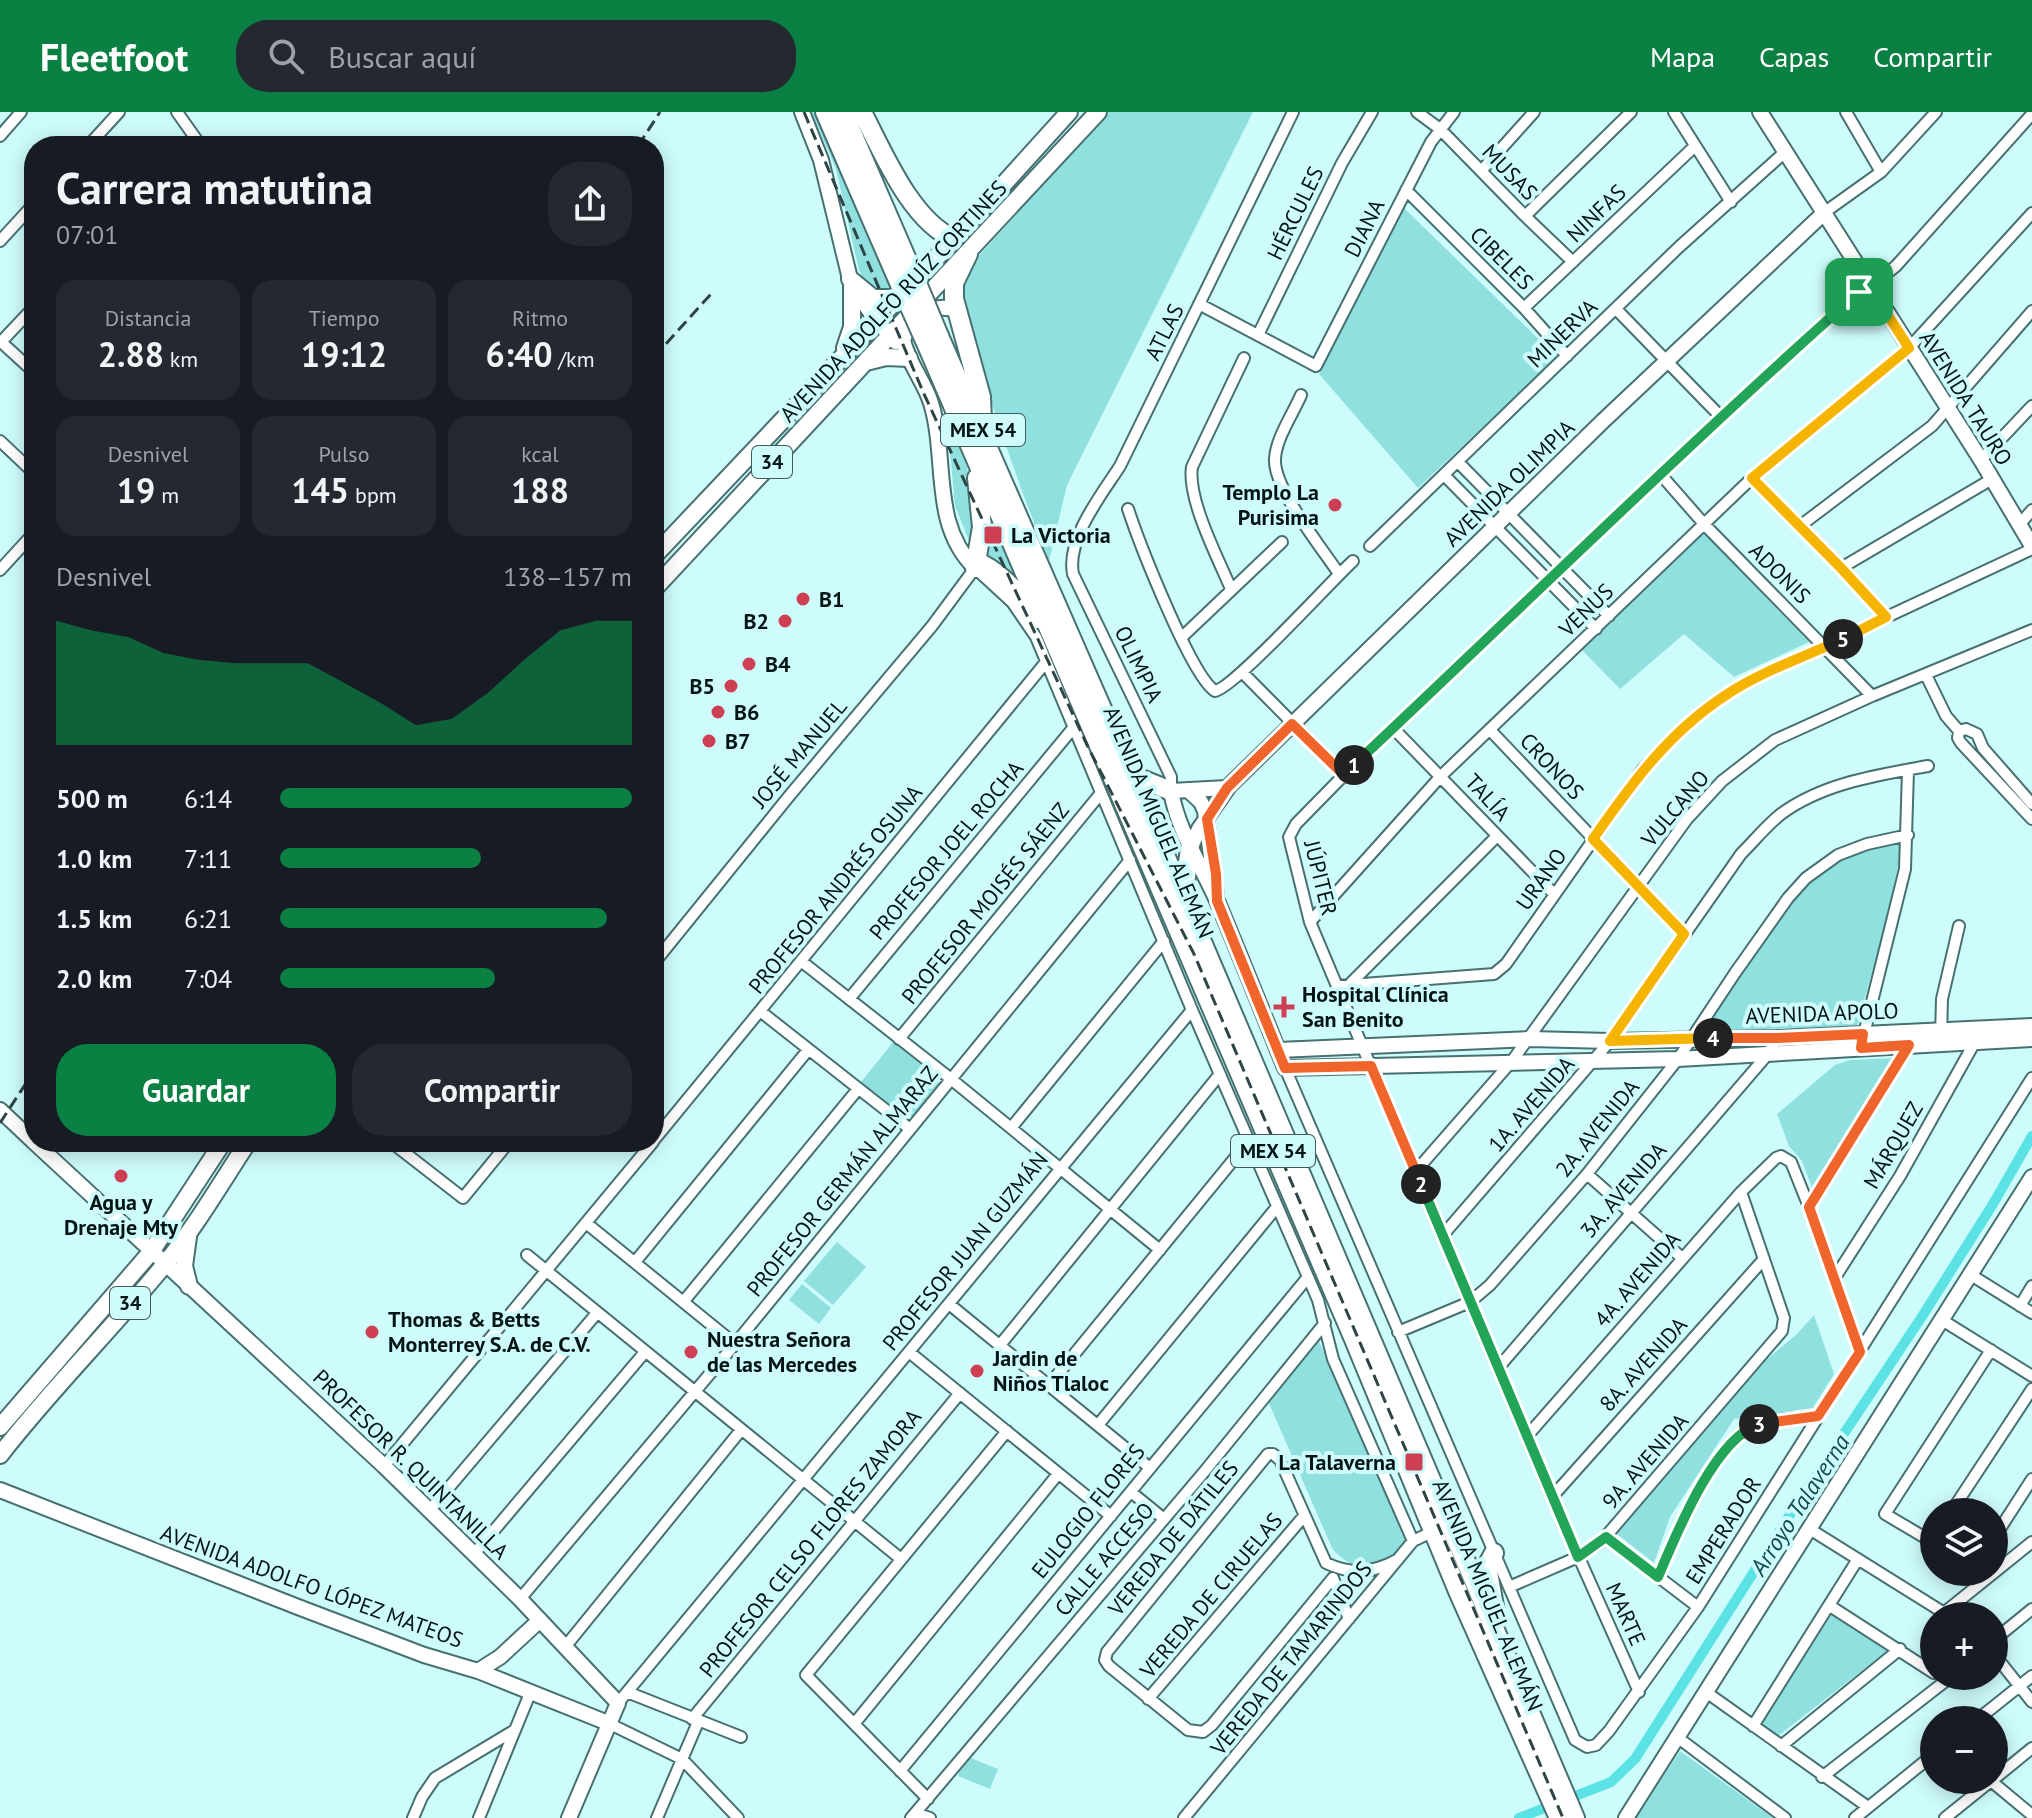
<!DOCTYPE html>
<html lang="es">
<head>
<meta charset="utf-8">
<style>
  body { margin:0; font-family:"PT Sans",sans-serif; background:#242831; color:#f1f3f6; height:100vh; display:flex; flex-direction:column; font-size:30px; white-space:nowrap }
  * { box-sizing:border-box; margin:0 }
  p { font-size:26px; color:#9ea1a6 }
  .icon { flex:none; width:44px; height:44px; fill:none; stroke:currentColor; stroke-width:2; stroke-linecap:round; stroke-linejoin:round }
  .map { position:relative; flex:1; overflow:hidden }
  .drawer { position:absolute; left:24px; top:24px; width:640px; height:1016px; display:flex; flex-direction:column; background:#171b24; border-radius:32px; box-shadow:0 4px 20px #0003 }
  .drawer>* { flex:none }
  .controls { position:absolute; left:1920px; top:1386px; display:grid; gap:16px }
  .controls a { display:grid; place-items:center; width:88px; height:88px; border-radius:50%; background:#171b24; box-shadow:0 4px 20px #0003; font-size:40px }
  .pin { position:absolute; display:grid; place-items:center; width:68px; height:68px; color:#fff; margin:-34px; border-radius:16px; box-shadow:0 4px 12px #0006 }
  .km { position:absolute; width:40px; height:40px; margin:-20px; border-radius:50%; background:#222; color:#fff; font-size:22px; line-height:40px; text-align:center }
  .round { display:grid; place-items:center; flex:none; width:84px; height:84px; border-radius:32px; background:#242831 }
  .summary { display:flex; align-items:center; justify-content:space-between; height:136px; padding:0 32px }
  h1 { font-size:44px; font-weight:700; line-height:60px }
  .stats { display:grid; grid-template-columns:repeat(3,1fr); gap:12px; height:136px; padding:8px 32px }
  .stats div { display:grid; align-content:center; border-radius:20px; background:#242831; text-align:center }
  .stats b { font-size:34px; font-weight:700 }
  .stats small { font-size:22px; font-weight:400 }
  .stats p { font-size:22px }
  .chart { height:224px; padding:16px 32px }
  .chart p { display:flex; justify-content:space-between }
  .chart svg { width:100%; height:144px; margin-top:8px; fill:#0b8043; opacity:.7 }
  .cta { display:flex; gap:16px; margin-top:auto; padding:16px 32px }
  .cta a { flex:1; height:92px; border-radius:32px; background:#0b8043; color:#fff; font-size:32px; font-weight:700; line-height:92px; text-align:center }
  .cta a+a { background:#242831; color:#f1f3f6 }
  ul { padding:0 32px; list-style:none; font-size:26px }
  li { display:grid; grid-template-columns:128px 96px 1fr; align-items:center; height:60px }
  li i { height:20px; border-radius:10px; background:#0b8043 }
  header { display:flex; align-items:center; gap:48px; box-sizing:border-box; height:112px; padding:0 40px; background:#0b8043; color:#fff }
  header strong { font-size:38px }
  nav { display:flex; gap:44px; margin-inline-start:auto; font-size:28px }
  .search { width:560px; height:72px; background:#242831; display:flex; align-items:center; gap:20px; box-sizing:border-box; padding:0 28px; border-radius:32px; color:#9ea1a6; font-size:30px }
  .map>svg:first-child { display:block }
</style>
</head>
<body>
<header>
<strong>Fleetfoot</strong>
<div class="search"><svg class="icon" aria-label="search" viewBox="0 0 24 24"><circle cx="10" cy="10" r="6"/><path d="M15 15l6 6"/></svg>Buscar aquí</div>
<nav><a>Mapa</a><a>Capas</a><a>Compartir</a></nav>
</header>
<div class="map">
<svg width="2032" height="1706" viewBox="0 0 2032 1706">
  <rect width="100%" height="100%" fill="#cefcfc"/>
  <path fill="#90e0e0" d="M811,0H818L896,180L879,181L864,169L859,158L836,57Z
    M1109,0H1253L1067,373L1049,449C1023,384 1000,320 980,253C972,222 958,189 967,157Z
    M1403,95L1557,245L1418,376L1319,262Z
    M961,326L976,400L974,441L955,394L949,328Z
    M987,384L1022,477L980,441Z
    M1704,421L1809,530L1734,565L1684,522L1620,577L1582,538Z
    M1898,729L1902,737L1881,828L1857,914L1701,919C1729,878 1793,771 1834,750C1854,740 1877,734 1898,729Z
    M894,929L937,964L939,973L914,1004L904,1005L861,970Z
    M1895,946L1812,1076L1802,1049L1789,1034L1777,1002L1835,953L1850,948Z
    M837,1130L866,1155L833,1193L804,1169Z
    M802,1172L831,1196L819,1212L789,1188Z
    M1814,1203L1834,1262L1813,1296L1734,1307L1670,1405L1654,1451L1617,1422L1766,1248L1797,1222Z
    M1319,1229L1406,1429C1388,1458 1353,1464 1332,1436L1268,1289Z
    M1831,1503L1887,1539L1778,1624L1761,1613Z
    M1680,1639L1773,1706H1635Z
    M966,1644L998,1657L990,1677L958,1664Z"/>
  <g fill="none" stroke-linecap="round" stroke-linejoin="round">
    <path stroke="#5be2e4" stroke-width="10" d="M1519,1706L1611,1670L1635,1647L1795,1395L1923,1203L1993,1092L2032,1024"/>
    <g stroke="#477171" stroke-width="14">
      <path id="street" d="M177,0L201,34
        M1417,0L1440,17L1525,104L1573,150
        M1674,0L1731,90
        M1846,0L1881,60
        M0,24L21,0
        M88,34L119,0
        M185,34L194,24
        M1482,58L1534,0
        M1406,78L1524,196L1567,244
        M1825,100L1881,60L1936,0
        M1525,104L1631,0
        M0,129L34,92
        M1199,192L1316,254L1431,30L1454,0
        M1524,196L1695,34
        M1616,197L1720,304
        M1258,223L1342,51L1372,0
        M0,229L34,260
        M1,230L34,195
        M1301,283C1293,302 1276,326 1275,347C1273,376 1322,436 1339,462
        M0,329L34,361
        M1981,348L2032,294
        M1458,350L1609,504
        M1444,363L1596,517
        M1662,364L1704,412L1872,584
        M1752,366L1841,456L1886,505
        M1128,397C1139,430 1191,564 1215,579C1235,575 1330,470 1353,449
        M2019,413L2032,398
        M1800,414L1932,314L2032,199
        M1370,434L1679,135L1785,40
        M1841,456L1992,367
        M0,458L34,421
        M1231,477C1218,446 1187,387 1192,355L1244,246
        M1181,526L1282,430
        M1242,560L1344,663
        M1926,563L1946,604L1959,619L1966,617L1977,622L1983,636L2032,692
        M1393,616L1554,782
        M1490,618L1684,822
        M1959,619L1958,626L1961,631L2032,707
        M1171,679V665L1073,462C1066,427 1102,382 1120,354L1293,0
        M1310,810L1441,664L1752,366L1909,236L2032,101
        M801,849L951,967L1160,1138
        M654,851L790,683L932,514L975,456L1012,490L1036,525L1192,898L1318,1188L1333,1247L1413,1429
        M1351,871L1497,724
        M1337,874L1494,862L1506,852L1643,657L1699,602L1728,582L1756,566L2032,437
        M849,887L1074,615
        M760,899L910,1017
        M1941,925L1942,887L1959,814
        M1863,926L1905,757L1908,658
        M899,927L1101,681
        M1285,956L1575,1628L1587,1635L1596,1633L1609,1619L1698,1495L2032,966
        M1011,1016L1164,829
        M654,1028L1046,550
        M391,1030L463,1086L509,1030
        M1415,1060L1512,949L1687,707L1722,669L1775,628L1872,584L2032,518
        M1587,1062L1682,1146
        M1809,1095L1909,933
        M586,1111L735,1232
        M1443,1123L1610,929L1741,742C1754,729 1766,714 1781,702C1823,671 1878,663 1928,654
        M527,1143L901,1447
        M635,1150L808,938
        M1971,1163L2032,1201
        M1834,1167L1900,1064L1976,928
        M684,1189L858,977
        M949,1192L1150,1356
        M2020,1194L2032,1174
        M1942,1208L2032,1264
        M1398,1220L1470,1190L1490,1173L1587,1062L1678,947L1735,861L1788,786L1806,766L1838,743L1867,732L1908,723
        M1000,1233L1220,962
        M909,1240L1111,1404
        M1498,1256L1768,942L1777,926
        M1049,1273L1248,1030
        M1098,1313L1276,1096
        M1528,1323L1741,1080L1776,1046L1781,1044L1791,1050L1809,1095L1860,1240
        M384,1354L653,1030
        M1131,1380L1164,1407
        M1552,1385L1764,1147
        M429,1399L597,1201
        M1951,1400L2032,1277
        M1808,1416L1949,1504
        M1606,1425L1698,1495
        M1994,1426L2032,1367
        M1934,1431L1885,1402L1991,1238
        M474,1442L645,1240
        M1658,1465C1674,1427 1714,1332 1751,1315C1770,1306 1798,1307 1818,1304
        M1509,1475L1578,1445L1601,1430L1782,1219L1784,1206L1741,1080
        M520,1487L735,1232L1130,748
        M1830,1494L1934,1561
        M1945,1500L2032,1430
        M1349,1507L1333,1466L1212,1613L1203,1620L1188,1618L1109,1554L1105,1548L1107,1540L1268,1342H1273L1280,1348L1326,1451C1351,1463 1373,1461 1397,1448
        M1994,1528L2032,1497
        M565,1535L741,1318
        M1994,1542L2032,1590
        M627,1580L741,1625
        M1639,1580L1552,1385L1310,810L1289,725L1296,712L1344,663C1515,502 1683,337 1859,180L1876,170L1896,154L2032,2
        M1706,1580L1868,1695
        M1148,1587L1304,1404
        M618,1591L1192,898
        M692,1607L960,1281
        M1977,1608L2032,1564
        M608,1611L682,1647L738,1706
        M854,1612L1058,1362
        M1753,1614L1858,1447
        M1677,1625L1785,1706
        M1781,1634L1900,1537
        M900,1659L1308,1165
        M1822,1665L1952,1564
        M1994,1667L2032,1636
        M1991,1669L2032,1703
        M928,1687L806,1563L1007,1319
        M916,1701L930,1706
        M413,1706L422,1685L435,1666L515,1618
        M479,1706L531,1579
        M657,1706L698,1610
        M911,1706L1204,1360L1325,1211
        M1184,1706L1413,1429L1434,1419
        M1855,1706L1934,1642
        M1945,1706L1992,1668"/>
    </g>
    <g stroke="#477171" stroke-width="18">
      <path id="secondary" d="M802,0L821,48L852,175L876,208L896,230
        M1760,0L1981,348L2032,434
        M956,198C933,190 910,205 903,228C908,251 924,269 931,291C948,346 930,412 975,456
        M1227,676L1171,679C1178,720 1202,754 1218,791C1241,846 1263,901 1285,956L1678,947L2032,927
        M1188,678L1201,690L1205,699L1216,782
        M1190,737L1199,717L1229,674L1603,309L1825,100
        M1278,938L1530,927L1610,929L1777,926L2032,914
        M0,998L34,1030
        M34,1030L384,1354L520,1487L618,1591L569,1706
        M0,1378L298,1495L424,1543L478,1559L608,1611
        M478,1559L500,1545L540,1508
        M1626,1706L2032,1065"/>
    </g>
    <g stroke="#477171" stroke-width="20">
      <path id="primary" d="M850,167L873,186H897
        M845,236L852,215V175
        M866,250L886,245L909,246
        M654,444L954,127L1069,0
        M654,477L1098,0
        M188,1125L184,1154L189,1174
        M0,1315L151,1140L223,1030
        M0,1343C52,1276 112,1217 165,1152C196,1114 221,1071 248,1030"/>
    </g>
    <g stroke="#477171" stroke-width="22">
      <path id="highway" d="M825,0L901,175
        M843,0L914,164
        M862,0C883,40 911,109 954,127
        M968,142L954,171V187L981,285L982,308
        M939,224L1131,663L1575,1706
        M926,231L1353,1225L1458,1479L1559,1706
        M977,366L982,415L975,456L982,452C1005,464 1023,487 1038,507
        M1131,663L1171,679
        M1183,784L1190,737
        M1494,1441L1487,1454L1495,1500"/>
    </g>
    <use href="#street" stroke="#fff" stroke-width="10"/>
    <use href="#secondary" stroke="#fff" stroke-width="14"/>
    <use href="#primary" stroke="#fff" stroke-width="16"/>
    <use href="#highway" stroke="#fff" stroke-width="18"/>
    <path stroke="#2e4445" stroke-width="3" stroke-dasharray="12 6" stroke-linecap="butt" d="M804,0L924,282L1088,635L1194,842L1563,1706
      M638,34L660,0
      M654,245L711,182
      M0,1011L34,959"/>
    <g stroke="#477171" stroke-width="22" stroke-linecap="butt">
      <path id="highway-bridge" d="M914,164L939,224
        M901,175L926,231"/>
    </g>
    <use href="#highway-bridge" stroke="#fff" stroke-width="18"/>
  </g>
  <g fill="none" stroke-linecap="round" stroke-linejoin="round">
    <g stroke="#fff" stroke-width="16">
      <path id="split-1" d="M1354,653C1522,495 1687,333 1859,180"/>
    </g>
    <g stroke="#fff" stroke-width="16">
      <path id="split-2" d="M1354,653L1344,663L1292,612L1227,676L1207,707L1216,762L1217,789L1285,956L1371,954L1421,1072"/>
    </g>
    <g stroke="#fff" stroke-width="16">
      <path id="split-3" d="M1421,1072L1578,1445L1606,1425L1658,1465C1676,1423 1714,1327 1759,1312"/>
    </g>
    <g stroke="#fff" stroke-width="16">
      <path id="split-4" d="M1713,926H1777L1863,922L1861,936L1909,933L1809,1095L1860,1240L1818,1304L1759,1312"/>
    </g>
    <g stroke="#fff" stroke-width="16">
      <path id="split-5" d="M1713,926L1610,929L1684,822L1593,727C1632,671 1668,621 1726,583C1762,559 1804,545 1843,527"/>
    </g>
    <g stroke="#fff" stroke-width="16">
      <path id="split-6" d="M1843,527L1886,505L1841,456L1752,366L1909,236L1869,174L1859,180"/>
    </g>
    <use href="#split-1" stroke="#22a559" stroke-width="10"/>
    <use href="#split-2" stroke="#f0652b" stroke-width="10"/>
    <use href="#split-3" stroke="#22a559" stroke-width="10"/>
    <use href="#split-4" stroke="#f0652b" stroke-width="10"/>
    <use href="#split-5" stroke="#f5b400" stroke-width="10"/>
    <use href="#split-6" stroke="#f5b400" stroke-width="10"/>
  </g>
  <g fill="#cf3f54" stroke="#cefcfc" stroke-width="3">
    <circle cx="1335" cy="393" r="8"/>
    <rect x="983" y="413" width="20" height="20" rx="4"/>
    <circle cx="803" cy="487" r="8"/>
    <circle cx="785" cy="509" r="8"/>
    <circle cx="749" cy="552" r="8"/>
    <circle cx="731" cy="574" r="8"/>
    <circle cx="718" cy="600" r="8"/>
    <circle cx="709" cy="629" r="8"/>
    <path d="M1280 883h8v8h8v8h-8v8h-8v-8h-8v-8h8z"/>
    <circle cx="121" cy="1064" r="8"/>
    <circle cx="372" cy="1220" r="8"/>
    <circle cx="691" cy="1240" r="8"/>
    <circle cx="977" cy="1259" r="8"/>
    <rect x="1404" y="1340" width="20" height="20" rx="4"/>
  </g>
  <g text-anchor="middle" stroke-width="8" stroke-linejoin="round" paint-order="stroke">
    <g fill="#cefcfc" stroke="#415a5b" stroke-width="2">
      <rect x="941" y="302" width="84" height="32" rx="6"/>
      <rect x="752" y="334" width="40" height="32" rx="6"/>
      <rect x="1231" y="1023" width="84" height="32" rx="6"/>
      <rect x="110" y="1175" width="40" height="32" rx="6"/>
    </g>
    <g font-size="20" font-weight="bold" fill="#051516">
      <text x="983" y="325">MEX 54</text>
      <text x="772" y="357">34</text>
      <text x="1273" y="1046">MEX 54</text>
      <text x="130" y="1198">34</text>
    </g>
    <g font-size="22" fill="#051516" stroke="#cefcfc">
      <text transform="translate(1510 60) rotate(46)" y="8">MUSAS</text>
      <text transform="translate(1295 101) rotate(-64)" y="8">HÉRCULES</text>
      <text transform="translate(1596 101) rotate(-44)" y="8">NINFAS</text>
      <text transform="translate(1364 116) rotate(-63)" y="8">DIANA</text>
      <text transform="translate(1502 146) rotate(45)" y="8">CIBELES</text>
      <text transform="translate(893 189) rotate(-47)" y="8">AVENIDA ADOLFO RUÍZ CORTINES</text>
      <text transform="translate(1164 220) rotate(-64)" y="8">ATLAS</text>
      <text transform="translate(1562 221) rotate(-44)" y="8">MINERVA</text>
      <text transform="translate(1966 286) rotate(58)" y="8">AVENIDA TAURO</text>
      <text transform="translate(1509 371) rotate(-44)" y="8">AVENIDA OLIMPIA</text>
      <text transform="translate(1780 461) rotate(45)" y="8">ADONIS</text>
      <text transform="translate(1586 498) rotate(-44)" y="8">VENUS</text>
      <text transform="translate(1139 552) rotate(64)" y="8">OLIMPIA</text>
      <text transform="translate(799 641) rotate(-50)" y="8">JOSÉ MANUEL</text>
      <text transform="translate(1552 654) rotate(47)" y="8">CRONOS</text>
      <text transform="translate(1488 685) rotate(47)" y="8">TALÍA</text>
      <text transform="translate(1675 696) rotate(-50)" y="8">VULCANO</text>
      <text transform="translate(1159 710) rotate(67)" y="8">AVENIDA MIGUEL ALEMÁN</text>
      <text transform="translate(946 738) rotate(-50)" y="8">PROFESOR JOEL ROCHA</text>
      <text transform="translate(1321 766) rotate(76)" y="8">JÚPITER</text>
      <text transform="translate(1541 767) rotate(-55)" y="8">URANO</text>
      <text transform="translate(835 777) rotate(-51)" y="8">PROFESOR ANDRÉS OSUNA</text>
      <text transform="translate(985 791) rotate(-51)" y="8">PROFESOR MOISÉS SÁENZ</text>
      <text transform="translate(1822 901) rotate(-2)" y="8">AVENIDA APOLO</text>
      <text transform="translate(1531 992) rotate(-49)" y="8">1A. AVENIDA</text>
      <text transform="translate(1597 1016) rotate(-51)" y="8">2A. AVENIDA</text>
      <text transform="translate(1893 1033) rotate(-60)" y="8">MÁRQUEZ</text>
      <text transform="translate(842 1069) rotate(-51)" y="8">PROFESOR GERMÁN ALMARAZ</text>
      <text transform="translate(1623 1078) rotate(-49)" y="8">3A. AVENIDA</text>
      <text transform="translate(965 1139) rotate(-51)" y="8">PROFESOR JUAN GUZMÁN</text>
      <text transform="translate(1637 1167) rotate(-49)" y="8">4A. AVENIDA</text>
      <text transform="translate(1643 1252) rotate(-48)" y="8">8A. AVENIDA</text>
      <text transform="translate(1645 1349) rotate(-49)" y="8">9A. AVENIDA</text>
      <text transform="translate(411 1352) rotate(44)" y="8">PROFESOR R. QUINTANILLA</text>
      <text transform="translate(1088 1399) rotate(-51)" y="8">EULOGIO FLORES</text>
      <text transform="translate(1723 1418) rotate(-58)" y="8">EMPERADOR</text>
      <text transform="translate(1173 1426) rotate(-51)" y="8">VEREDA DE DÁTILES</text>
      <text transform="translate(810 1431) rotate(-51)" y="8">PROFESOR CELSO FLORES ZAMORA</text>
      <text transform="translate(1104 1447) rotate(-50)" y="8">CALLE ACCESO</text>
      <text transform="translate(312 1474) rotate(20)" y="8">AVENIDA ADOLFO LÓPEZ MATEOS</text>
      <text transform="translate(1211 1483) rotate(-50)" y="8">VEREDA DE CIRUELAS</text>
      <text transform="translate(1488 1483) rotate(67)" y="8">AVENIDA MIGUEL ALEMÁN</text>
      <text transform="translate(1626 1502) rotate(66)" y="8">MARTE</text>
      <text transform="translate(1291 1546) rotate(-51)" y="8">VEREDA DE TAMARINDOS</text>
    </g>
    <g font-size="22" font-weight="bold" fill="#051516" stroke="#cefcfc" text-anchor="start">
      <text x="1319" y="388" text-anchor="end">Templo La<tspan x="1319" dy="25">Purisima</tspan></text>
      <text x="1011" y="431">La Victoria</text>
      <text x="819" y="495">B1</text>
      <text x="769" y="517" text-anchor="end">B2</text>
      <text x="765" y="560">B4</text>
      <text x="715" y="582" text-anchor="end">B5</text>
      <text x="734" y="608">B6</text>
      <text x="725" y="637">B7</text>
      <text x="1302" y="890">Hospital Clínica<tspan x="1302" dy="25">San Benito</tspan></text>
      <text x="121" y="1098" text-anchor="middle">Agua y<tspan x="121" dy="25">Drenaje Mty</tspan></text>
      <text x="388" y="1215">Thomas &amp; Betts<tspan x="388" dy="25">Monterrey S.A. de C.V.</tspan></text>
      <text x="707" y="1235">Nuestra Señora<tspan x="707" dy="25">de las Mercedes</tspan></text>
      <text x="993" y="1254">Jardin de<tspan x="993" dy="25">Niños Tlaloc</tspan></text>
      <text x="1396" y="1358" text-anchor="end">La Talaverna</text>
    </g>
    <g font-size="24" font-style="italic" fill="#104d4d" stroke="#cefcfc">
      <text transform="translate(1800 1393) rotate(-57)" y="8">Arroyo Talaverna</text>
    </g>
  </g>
</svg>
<div class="controls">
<a><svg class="icon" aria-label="layers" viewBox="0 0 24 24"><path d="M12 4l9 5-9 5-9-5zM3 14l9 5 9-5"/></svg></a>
<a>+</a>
<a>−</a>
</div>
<div class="pin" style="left:1859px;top:180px;background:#1e9e55"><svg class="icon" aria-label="arrive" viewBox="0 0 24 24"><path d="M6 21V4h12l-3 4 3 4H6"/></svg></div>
<b class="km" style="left:1354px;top:653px">1</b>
<b class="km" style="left:1421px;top:1072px">2</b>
<b class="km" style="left:1759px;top:1312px">3</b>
<b class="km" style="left:1713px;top:926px">4</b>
<b class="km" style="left:1843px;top:527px">5</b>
<section class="drawer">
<div class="summary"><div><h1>Carrera matutina</h1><p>07:01</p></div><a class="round"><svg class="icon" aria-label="share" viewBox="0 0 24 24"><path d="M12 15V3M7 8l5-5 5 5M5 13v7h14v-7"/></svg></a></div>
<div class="stats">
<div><p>Distancia</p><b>2.88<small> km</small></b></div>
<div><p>Tiempo</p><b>19:12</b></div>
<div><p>Ritmo</p><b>6:40<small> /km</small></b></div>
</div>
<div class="stats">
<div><p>Desnivel</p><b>19<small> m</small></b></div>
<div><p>Pulso</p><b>145<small> bpm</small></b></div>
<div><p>kcal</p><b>188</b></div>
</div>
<div class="chart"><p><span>Desnivel</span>138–157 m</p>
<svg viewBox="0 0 160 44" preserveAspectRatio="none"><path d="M0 44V6L10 9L20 11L30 16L40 18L50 19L60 19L70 19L80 25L90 31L100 38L110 36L120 28L130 18L140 9L150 6L160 6V44z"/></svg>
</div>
<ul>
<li><b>500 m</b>6:14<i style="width:100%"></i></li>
<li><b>1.0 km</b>7:11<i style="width:57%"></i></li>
<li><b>1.5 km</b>6:21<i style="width:93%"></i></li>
<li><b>2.0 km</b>7:04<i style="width:61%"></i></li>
</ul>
<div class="cta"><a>Guardar</a><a>Compartir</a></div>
</section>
</div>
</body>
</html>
